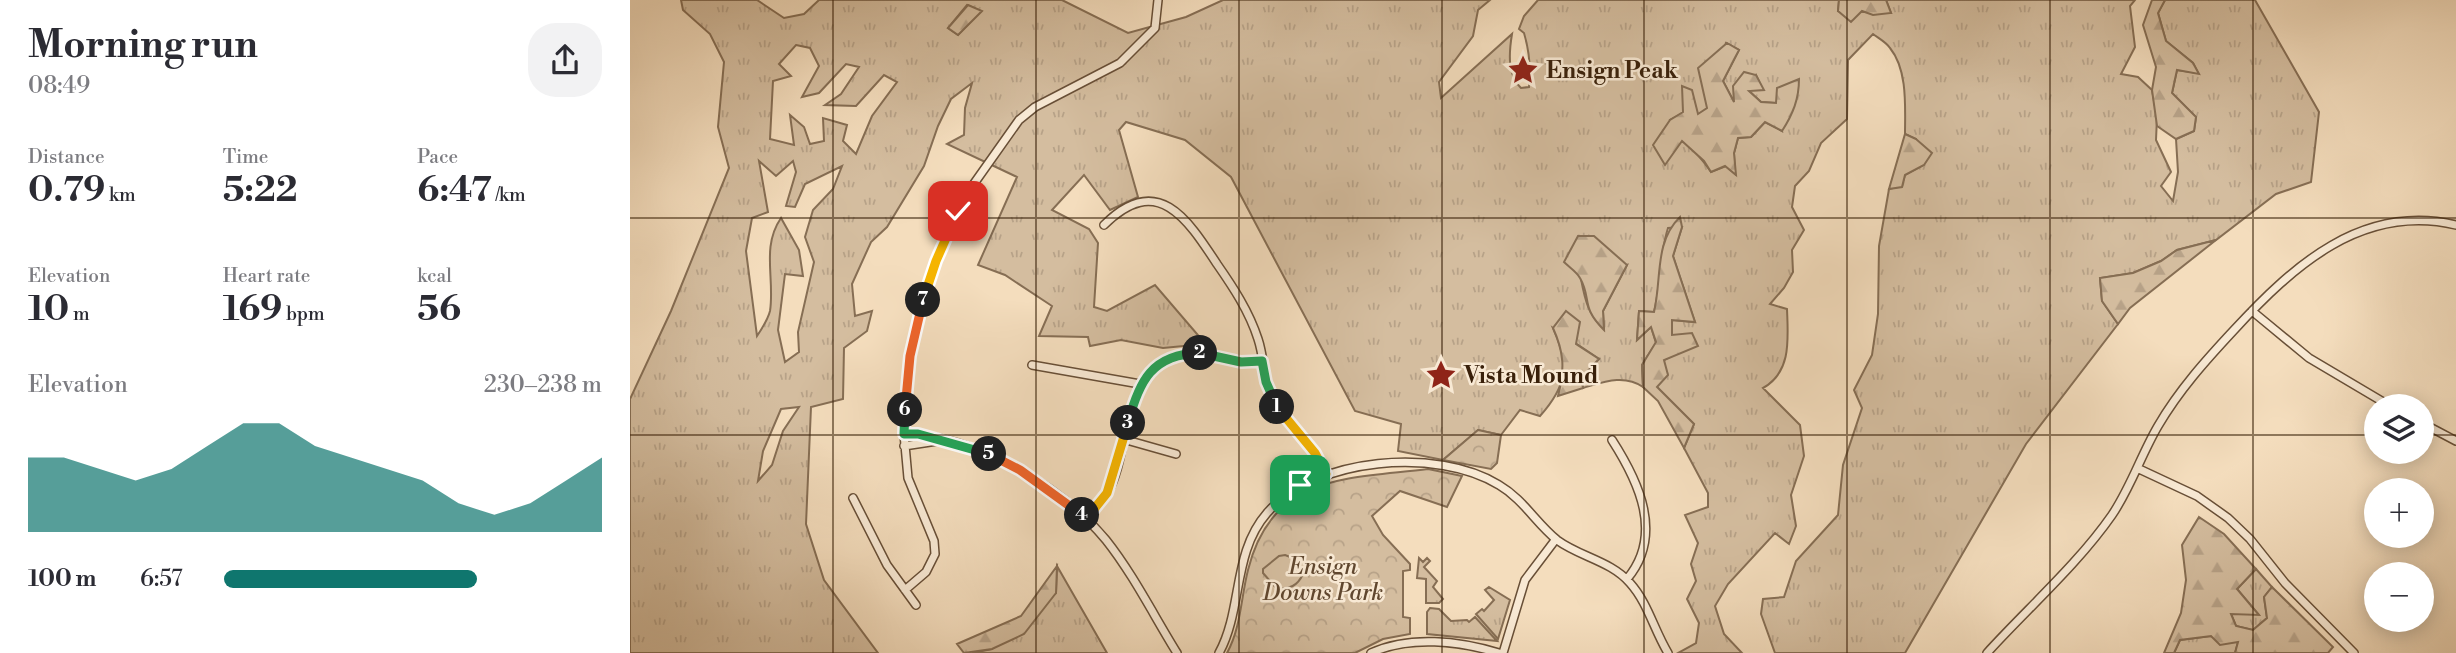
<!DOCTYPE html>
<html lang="en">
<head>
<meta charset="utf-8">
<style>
  body { margin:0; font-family:"Libre Bodoni",serif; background:#f2f2f3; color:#2b2b33; height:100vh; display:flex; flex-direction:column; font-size:26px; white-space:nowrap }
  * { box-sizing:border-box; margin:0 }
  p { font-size:23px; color:#7c7c81 }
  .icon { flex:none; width:38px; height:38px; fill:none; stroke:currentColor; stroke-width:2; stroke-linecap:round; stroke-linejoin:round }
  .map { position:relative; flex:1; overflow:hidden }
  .side { display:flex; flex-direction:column; background:#fff; width:630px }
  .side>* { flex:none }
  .buttons { position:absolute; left:1734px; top:394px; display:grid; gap:14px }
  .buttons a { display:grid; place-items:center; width:70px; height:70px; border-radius:50%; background:#fff; box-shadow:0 4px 18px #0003; font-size:35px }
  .pin { position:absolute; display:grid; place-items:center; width:60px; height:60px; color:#fff; margin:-30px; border-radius:14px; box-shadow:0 4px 10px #0006 }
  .km { position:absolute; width:35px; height:35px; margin:-18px; border-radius:50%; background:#222; color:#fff; font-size:19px; line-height:35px; text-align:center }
  .round { display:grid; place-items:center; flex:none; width:74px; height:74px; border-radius:28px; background:#f2f2f3 }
  .head { display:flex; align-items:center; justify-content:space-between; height:119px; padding:0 28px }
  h1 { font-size:38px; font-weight:700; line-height:52px }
  .metrics { display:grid; grid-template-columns:repeat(3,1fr); gap:10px; height:119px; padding:7px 28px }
  .metrics div { display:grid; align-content:center }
  .metrics b { font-size:35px; font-weight:700 }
  .metrics small { font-size:19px; font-weight:400 }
  .metrics p { font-size:19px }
  .chart { height:196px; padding:14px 28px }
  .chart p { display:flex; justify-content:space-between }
  .chart svg { width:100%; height:126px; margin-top:7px; fill:#0f766e; opacity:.7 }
  ul { padding:0 28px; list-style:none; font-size:23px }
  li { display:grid; grid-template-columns:112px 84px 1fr; align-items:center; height:52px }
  li i { height:18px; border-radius:9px; background:#0f766e }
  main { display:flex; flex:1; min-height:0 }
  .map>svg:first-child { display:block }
</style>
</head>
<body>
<main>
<section class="side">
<div class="head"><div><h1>Morning run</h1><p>08:49</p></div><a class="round"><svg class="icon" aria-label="share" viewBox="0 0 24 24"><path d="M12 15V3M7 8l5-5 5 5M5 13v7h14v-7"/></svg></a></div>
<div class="metrics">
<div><p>Distance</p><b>0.79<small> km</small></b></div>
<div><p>Time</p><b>5:22</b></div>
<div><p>Pace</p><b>6:47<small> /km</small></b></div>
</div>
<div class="metrics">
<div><p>Elevation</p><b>10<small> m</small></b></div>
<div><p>Heart rate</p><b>169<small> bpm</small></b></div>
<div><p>kcal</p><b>56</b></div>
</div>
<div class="chart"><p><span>Elevation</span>230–238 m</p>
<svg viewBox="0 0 160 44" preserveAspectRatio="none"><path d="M0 44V18L10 18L20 22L30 26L40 22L50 14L60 6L70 6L80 14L90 18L100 22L110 26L120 34L130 38L140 34L150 26L160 18V44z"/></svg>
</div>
<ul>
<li><b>100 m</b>6:57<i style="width:67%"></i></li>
</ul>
</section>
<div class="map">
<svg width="1826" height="653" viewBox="0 0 1826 653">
  <defs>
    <pattern id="grass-tufts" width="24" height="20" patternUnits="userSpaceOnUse" patternTransform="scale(1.75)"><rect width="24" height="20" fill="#d4bd9f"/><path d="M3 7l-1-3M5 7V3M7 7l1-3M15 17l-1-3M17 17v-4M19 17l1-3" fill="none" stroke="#b7a288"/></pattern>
    <pattern id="forest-firs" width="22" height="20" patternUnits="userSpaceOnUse" patternTransform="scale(1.75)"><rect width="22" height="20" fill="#d4bd9f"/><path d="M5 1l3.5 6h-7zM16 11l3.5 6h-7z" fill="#b7a288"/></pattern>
    <pattern id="park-crowns" width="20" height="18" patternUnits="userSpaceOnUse" patternTransform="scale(1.75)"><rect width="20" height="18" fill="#d4bd9f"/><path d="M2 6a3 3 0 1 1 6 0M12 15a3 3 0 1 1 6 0" fill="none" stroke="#b7a288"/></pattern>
  </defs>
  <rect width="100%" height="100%" fill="#f4ddbd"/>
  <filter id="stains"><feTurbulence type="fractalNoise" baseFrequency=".00286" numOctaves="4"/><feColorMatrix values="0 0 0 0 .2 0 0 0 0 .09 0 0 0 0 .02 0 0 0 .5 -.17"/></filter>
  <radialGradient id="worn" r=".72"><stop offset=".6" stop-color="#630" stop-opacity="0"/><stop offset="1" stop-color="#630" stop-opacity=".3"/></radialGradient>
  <path fill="url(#grass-tufts)" stroke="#866e54" stroke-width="2" fill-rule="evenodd" d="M51,0H127L154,18L174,14L189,0H432L498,33L556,17L593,0H860L848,10L843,36L809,82L811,98L882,34C879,52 877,75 891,88L899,87C901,69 899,50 894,33L889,29L894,16L908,0H1209L1208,11L1261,13L1256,0H1505L1500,6L1505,47L1491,74L1508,77L1522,90L1527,117L1526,140L1541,172L1531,186L1543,201L1548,172L1546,139L1564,131L1566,117L1542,93L1547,70L1568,73L1563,63L1536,41L1528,13L1535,0H1625L1689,112L1681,182L1646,194L1586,240L1547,250L1531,261L1503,273L1470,278L1472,301L1488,324L1396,444L1275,653H1145L1131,614L1133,599L1154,597L1166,561L1208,515L1213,465L1232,408L1224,390L1242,355L1248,314L1249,246L1259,189L1272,186L1275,175L1293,165L1286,139L1275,134C1275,108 1278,70 1260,48C1256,42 1248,38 1243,34L1218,60L1217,119L1191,143L1179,171L1165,186L1162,207L1174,230L1162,250L1163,272L1154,288L1140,304L1157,309C1158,338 1162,372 1133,388L1170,425L1174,456L1161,495L1166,526L1159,544L1145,533L1098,584L1085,606L1094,634L1112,653H1048L1066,643L1069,623L1057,599L1066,581L1061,564L1068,543L1055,515L1078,507V493L1054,448L1064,424L1027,387L1034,360L1056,349L1042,335V320L1065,322L1043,256L1052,227L1038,228C1029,256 1031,284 1024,312L1009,311L1007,340L1021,327L1026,343L1012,365L1013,387C994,374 974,382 953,388L951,378L969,359L923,328C940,365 937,386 910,416L890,410L871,435L848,430L813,460L768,451L771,424L725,411L601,177L555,140L496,122L489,130L508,197L480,210L454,175L422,210L459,229L468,243L464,307L477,311L525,285L579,348L564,345L533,348L491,340L460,346L458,337L409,336L422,306L375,275L348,265L387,177L317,144L334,135L335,108L342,83L321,99L308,126L294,166L257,227L241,242L222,284L225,316L242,311L237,331L214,348L213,399L181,407L176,524L194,580L248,653H0V399L41,311L99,168L88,127L94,62L80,34L53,10ZM337,5L351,11L328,35L318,28ZM1096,43L1109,50L1093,81L1105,104L1126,75L1133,90H1118L1131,102L1146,103L1152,131L1135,122L1121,137L1108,138L1104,153L1105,174L1096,166L1081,172C1069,153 1051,140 1040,120L1053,113L1068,115L1078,108ZM166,45L180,48L189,66L172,97L189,93L216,64L229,67L211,94L195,105L226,106L254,75L267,82L242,116L226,154L213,141L217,125L193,118L194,141L180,144L174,127L160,115L164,145L140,139L143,81L161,76L149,64ZM129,161L146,176L163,161L166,172L156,206L165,207L175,184L212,166L203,189L183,210L175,237L184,262L168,332L169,352L155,362L148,330L155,274L173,276L169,250L151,218C131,247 145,279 140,311C138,319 131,330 127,336L116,251L122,218L138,212ZM997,265L973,311L974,329C958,314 955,300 951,279ZM169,407L153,431L142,465L128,481L133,451L151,409Z
    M789,558L793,562L797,558L800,561L794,567L807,581L803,587L813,599L809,603H796V579L787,578Z
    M427,566L477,653H342L362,649L426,593Z
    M1626,569L1642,587L1634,597L1637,618L1623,630L1606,626L1601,614H1628L1607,589Z
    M859,587L880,600L868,639L846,614L852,609L854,611L864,600L855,590Z
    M800,608L809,609L821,621L837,620L839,622L845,617L867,641L797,634V612Z
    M1581,636L1608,642L1605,653H1544L1550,640Z"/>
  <path fill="url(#forest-firs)" stroke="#866e54" stroke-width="2" d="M1209,0H1256L1261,13L1243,15L1232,11L1221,22L1208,11Z
    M1522,0H1535L1528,13L1536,41L1563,63L1569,74L1547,70L1542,93L1566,117L1564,131L1546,139L1527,126L1522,90L1526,67L1513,25Z
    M338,5L352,11L328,35L318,28Z
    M1097,43L1109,50L1093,81L1104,102L1103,86L1114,72L1126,75L1134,90L1119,91L1131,102L1146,103L1147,88L1169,79C1169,99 1163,114 1152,131L1135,122L1121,137L1108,138L1104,153L1106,175L1095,166L1081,172L1074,161L1052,141L1035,165L1023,145L1040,120L1053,112L1052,86L1062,90L1068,114L1077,108L1068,68Z
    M1275,134L1286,139L1302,153L1294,165L1275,175L1272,187L1259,189Z
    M1050,217L1052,227L1043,256L1065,322L1042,320V335L1062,333L1068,346L1034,360L1038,375L1027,387L1064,424L1054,448L1028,401L1013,387L1012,365L1026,342L1021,327L1007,340L1009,311L1024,312C1032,279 1024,242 1050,217Z
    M948,236H964L997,265L973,311L974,330C950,306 962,299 950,278C947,272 939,267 934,262Z
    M1586,240L1500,308L1488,324L1472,301L1470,278L1503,273L1531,261L1547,250Z
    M936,311L950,322L946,344L969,359L951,378L953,388L928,396C935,369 934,352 923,328Z
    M1569,517L1594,534L1626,569L1607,589L1629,615L1601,614L1606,626L1623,630L1637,618L1634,597L1642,587L1703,647L1698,653H1605L1608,642L1590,645L1581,636L1550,640L1544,653H1534L1551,613L1556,580L1552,545Z
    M427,566L426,593L394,634L362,649L334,653L327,644L391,616Z"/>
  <path fill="url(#park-crowns)" stroke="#866e54" stroke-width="2" d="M848,430L871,435L867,463L861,469L813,460Z
    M798,469L832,476L817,507L770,491L742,516L753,535L780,564V570L773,571V617L780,618V634L753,639L725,653H597C611,628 611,597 618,570C642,473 718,479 798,469Z"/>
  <path fill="#d4bd9f" stroke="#866e54" stroke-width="2" d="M655,555L668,560L673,574C667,587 660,588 647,589L633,573V569L649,556Z"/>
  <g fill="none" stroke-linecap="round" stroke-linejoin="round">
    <g stroke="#684f37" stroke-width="10">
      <path id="minor" d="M474,225C527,172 557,218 587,264C603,287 619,311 628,339C635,360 633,380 643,401C657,429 684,445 696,474
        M1622,311L1679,358L1760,406
        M402,365L510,384
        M1792,423L1826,441
        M274,434C344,435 432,487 476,540C503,574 524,616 547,653
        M493,439L546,454
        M982,440C1009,482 1034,535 997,579
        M274,446L307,441
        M1507,468L1567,496L1598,518L1620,539L1655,583L1724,653
        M223,498L257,565L286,605
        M456,519C463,511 471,503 477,494C503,449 487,369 552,355C580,349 604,364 632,361
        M275,590L296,572L305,554L304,541L278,478L274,434L280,356L289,315L316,235L343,185L389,120L405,107L490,63L525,28L528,0
        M589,653C613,609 602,553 637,513C685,457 808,447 869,485C893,499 906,523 927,540C950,557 981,561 1000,583C1018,603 1024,630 1038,653
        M741,653C780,635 829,641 869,653
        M873,653L895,580L926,539
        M1357,653C1397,609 1448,564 1482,515C1501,487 1511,455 1528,426C1549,390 1576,360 1604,330C1663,266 1732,203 1826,225"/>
    </g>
    <use href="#minor" stroke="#f8e9d4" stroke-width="7"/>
  </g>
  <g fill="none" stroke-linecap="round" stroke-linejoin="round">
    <g stroke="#fff" stroke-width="14">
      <path id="split-1" d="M647,407L685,453L696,474L670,485"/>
    </g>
    <g stroke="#fff" stroke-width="14">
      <path id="split-2" d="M570,353L611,362L632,361L636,382L647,407"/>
    </g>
    <g stroke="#fff" stroke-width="14">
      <path id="split-3" d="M498,423C509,381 522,354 570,353"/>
    </g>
    <g stroke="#fff" stroke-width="14">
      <path id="split-4" d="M452,515L456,519L477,493L498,423"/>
    </g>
    <g stroke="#fff" stroke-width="14">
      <path id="split-5" d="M359,454L390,470L452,515"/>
    </g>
    <g stroke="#fff" stroke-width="14">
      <path id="split-6" d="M275,410L274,434H288L359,454"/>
    </g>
    <g stroke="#fff" stroke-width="14">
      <path id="split-7" d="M275,410L280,356L293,300"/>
    </g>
    <g stroke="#fff" stroke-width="14">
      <path id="split-8" d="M293,300L306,261L328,211"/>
    </g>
    <use href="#split-1" stroke="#f5b400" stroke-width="9"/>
    <use href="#split-2" stroke="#22a559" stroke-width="9"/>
    <use href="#split-3" stroke="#22a559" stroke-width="9"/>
    <use href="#split-4" stroke="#f5b400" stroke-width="9"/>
    <use href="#split-5" stroke="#f0652b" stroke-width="9"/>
    <use href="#split-6" stroke="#22a559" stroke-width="9"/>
    <use href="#split-7" stroke="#f0652b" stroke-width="9"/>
    <use href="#split-8" stroke="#f5b400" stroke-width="9"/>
  </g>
  <path fill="none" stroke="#39200a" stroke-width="2" stroke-opacity="0.55" d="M203,0V653M406,0V653M609,0V653M812,0V653M1014,0V653M1217,0V653M1420,0V653M1623,0V653M0,218H1826M0,435H1746M1792,435H1826"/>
  <defs>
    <g id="sight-bare" transform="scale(2.415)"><path d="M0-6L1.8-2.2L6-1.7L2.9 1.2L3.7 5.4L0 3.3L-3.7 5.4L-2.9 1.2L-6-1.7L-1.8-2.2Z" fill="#8f2418" stroke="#f8e9d4" stroke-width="2.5" paint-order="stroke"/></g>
  </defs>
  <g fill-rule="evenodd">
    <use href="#sight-bare" x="893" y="70"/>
    <use href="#sight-bare" x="811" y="375"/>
  </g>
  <g text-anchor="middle" stroke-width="5" stroke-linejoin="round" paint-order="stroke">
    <g font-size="23" font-weight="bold" fill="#39200a" stroke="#f8e9d4" text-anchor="start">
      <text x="916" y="78">Ensign Peak</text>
      <text x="834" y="383">Vista Mound</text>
    </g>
    <g font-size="23" font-style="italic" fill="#60472f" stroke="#f8e9d4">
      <text x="693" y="574">Ensign<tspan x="693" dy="26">Downs Park</tspan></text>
    </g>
  </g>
  <rect width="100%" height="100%" filter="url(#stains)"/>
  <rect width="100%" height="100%" fill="url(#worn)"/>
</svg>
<div class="buttons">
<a><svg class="icon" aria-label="layers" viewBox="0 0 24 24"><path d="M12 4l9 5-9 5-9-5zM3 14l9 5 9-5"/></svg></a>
<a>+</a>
<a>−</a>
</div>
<div class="pin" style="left:670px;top:485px;background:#1e9e55"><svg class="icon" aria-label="arrive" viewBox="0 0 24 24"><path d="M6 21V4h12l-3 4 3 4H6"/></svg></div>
<div class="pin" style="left:328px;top:211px;background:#d93025"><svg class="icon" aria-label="check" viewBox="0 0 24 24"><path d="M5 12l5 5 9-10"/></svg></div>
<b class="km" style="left:647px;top:407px">1</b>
<b class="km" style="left:570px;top:353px">2</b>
<b class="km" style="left:498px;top:423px">3</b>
<b class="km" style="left:452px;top:515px">4</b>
<b class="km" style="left:359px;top:454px">5</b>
<b class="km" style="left:275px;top:410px">6</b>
<b class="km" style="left:293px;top:300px">7</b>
</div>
</main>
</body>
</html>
